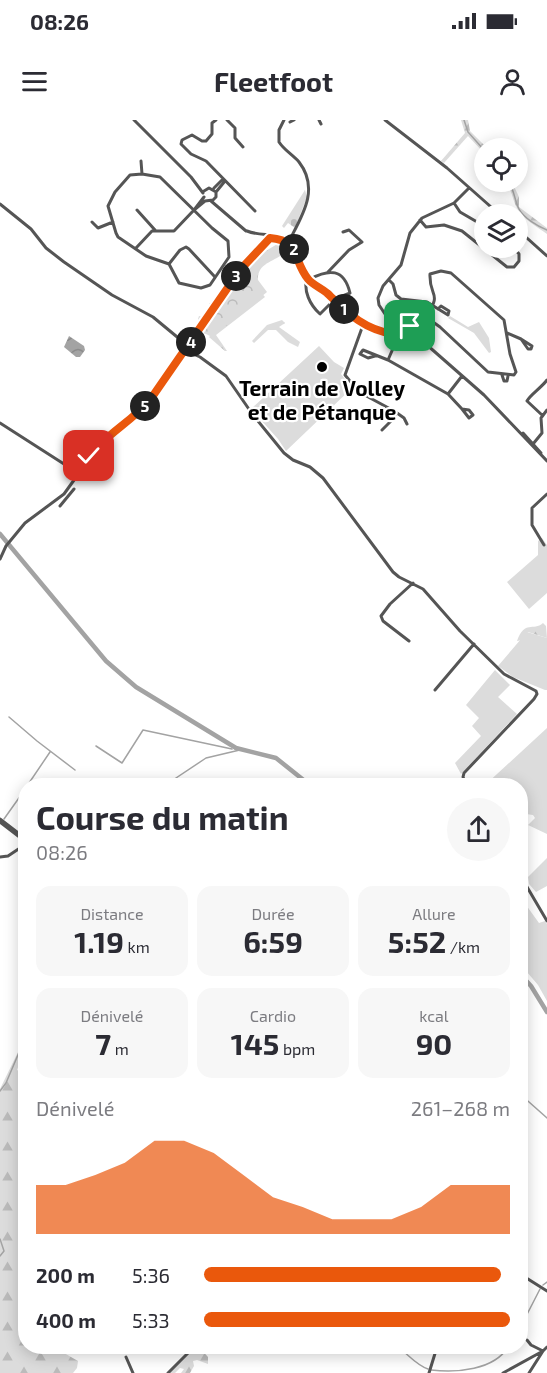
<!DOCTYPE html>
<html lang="fr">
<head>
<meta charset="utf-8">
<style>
  body { margin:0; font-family:"Exo 2",sans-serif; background:#f7f7f7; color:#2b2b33; height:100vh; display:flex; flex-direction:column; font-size:22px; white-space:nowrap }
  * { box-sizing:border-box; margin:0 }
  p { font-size:20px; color:#7c7c81 }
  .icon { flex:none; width:33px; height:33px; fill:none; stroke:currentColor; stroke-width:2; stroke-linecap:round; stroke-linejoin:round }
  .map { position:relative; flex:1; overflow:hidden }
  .details { position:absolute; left:18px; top:658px; width:510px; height:576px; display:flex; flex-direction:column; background:#fff; border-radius:24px; box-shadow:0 3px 15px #0003 }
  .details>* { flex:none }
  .controls { position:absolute; left:474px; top:18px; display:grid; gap:12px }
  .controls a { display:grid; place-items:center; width:54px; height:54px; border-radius:50%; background:#fff; box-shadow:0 3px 15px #0003; font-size:30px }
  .pin { position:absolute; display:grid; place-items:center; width:51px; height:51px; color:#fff; margin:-26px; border-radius:12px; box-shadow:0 3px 9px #0006 }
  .km { position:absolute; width:30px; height:30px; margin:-15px; border-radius:50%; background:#222; color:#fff; font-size:16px; line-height:30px; text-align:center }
  .round { display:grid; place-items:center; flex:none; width:63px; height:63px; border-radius:32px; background:#f7f7f7 }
  .headline { display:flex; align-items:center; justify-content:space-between; height:102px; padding:0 18px }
  h1 { font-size:33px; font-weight:700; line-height:45px }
  .figures { display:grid; grid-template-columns:repeat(3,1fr); gap:9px; height:102px; padding:6px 18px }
  .figures div { display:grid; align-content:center; border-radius:15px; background:#f7f7f7; text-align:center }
  .figures b { font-size:30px; font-weight:700 }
  .figures small { font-size:16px; font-weight:400 }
  .figures p { font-size:16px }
  .chart { height:168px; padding:12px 18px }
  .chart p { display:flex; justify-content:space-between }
  .chart svg { width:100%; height:108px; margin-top:6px; fill:#ea580c; opacity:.7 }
  ul { padding:0 18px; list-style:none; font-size:20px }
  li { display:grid; grid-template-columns:96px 72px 1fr; align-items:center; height:45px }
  li i { height:15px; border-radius:8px; background:#ea580c }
  .status { display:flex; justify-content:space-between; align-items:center; height:42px; padding:0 30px; background:#fff; direction:ltr }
  .status svg { height:16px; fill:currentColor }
  header { display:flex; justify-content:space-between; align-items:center; height:78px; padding:0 18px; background:#fff; font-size:27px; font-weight:700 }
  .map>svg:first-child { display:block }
</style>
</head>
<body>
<div class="status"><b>08:26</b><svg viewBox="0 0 49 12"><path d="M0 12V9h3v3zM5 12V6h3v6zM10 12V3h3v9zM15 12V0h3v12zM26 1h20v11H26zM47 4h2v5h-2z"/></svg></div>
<header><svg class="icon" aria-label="menu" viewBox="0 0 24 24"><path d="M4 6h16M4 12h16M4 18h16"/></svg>Fleetfoot<svg class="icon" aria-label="person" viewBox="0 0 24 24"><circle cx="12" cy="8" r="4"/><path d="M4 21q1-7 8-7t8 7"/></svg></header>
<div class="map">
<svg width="547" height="1253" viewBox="0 0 547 1253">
  <defs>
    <pattern id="forest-firs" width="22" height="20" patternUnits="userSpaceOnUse" patternTransform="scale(1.5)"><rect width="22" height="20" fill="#dcdcdc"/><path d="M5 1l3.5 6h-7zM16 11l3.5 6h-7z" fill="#bbb"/></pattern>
    <pattern id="cemetery-stones" width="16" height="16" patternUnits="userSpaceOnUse" patternTransform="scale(1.5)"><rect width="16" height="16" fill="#dcdcdc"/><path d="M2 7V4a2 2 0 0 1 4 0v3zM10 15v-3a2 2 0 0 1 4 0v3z" fill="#bbb"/></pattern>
    <pattern id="park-crowns" width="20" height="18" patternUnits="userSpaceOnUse" patternTransform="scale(1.5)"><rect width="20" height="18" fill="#dcdcdc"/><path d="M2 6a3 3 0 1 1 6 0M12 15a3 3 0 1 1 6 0" fill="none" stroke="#bbb"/></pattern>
    <pattern id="water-waves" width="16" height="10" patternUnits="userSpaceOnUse" patternTransform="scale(1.5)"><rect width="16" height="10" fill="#a3a3a3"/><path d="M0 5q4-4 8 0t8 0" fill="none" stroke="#8b8b8b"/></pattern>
  </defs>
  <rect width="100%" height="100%" fill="#fff"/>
  <path fill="#dcdcdc" d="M450,196L468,207L479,202L489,218L491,232L489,233L474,213L448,198Z
    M319,226L334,242L344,248L341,254L352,268L286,331L278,319L251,289Z
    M542,418L547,425V473L529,489L507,462L538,435V421Z
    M527,512L547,518V570H545L513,557L498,546Z
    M495,550L510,565L498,577L517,594L461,654L455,643L481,616L472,606L479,598L466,585Z
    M547,608V714L528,705L535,698L533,695L526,694L521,687L520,666H484Z
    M547,738V766L536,772L529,764L528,757Z
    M521,778L539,803L545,801L547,804V881L538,865L521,845Z"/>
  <path fill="url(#forest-firs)" d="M461,0H468L470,11L487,28H484V33L468,16L444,43L441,41L465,13Z
    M503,62H512L519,77V87L547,108V114C537,107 523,99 517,88C511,77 514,71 503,62Z
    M239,146L265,177L216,215L227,231H225L209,217L212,214L202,213L201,208L202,207L198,199L199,196L203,197L204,193L208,196L211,190L209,183H214V187L222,181V177L227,173L224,172L219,175L226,162L228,163L226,169L239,153L233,160L229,161V155H224L222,150L225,149L228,153L233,154Z
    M282,200L285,203L279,207L300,222L298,227L288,222L276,210H268L254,223L252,221L267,205Z
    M543,503L546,506L547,518L528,512L522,520L517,521C525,499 533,512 543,503Z
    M25,907V928L17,950L21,952H26L25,1022L19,1034L26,1039V1227H56L57,1229L78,1241L77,1248L73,1253H0V969L19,930Z
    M195,1227H199L208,1237V1244L197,1240L193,1241L194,1246L190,1253H181L184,1249L180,1248L175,1253H169Z"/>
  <path fill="url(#cemetery-stones)" d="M305,70L307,77L295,108L288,103L284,108L282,106Z"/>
  <path fill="url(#park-crowns)" d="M279,123L290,127L293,134L284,133C274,142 257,143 258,160L267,172L212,217L200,211L254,138Z"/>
  <path fill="url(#water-waves)" d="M69,216L84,226L85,230L80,237H76L64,227Z"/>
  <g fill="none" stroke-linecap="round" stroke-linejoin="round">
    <path stroke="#a3a3a3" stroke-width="1.5" d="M464,0L468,12L484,30
      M508,62C515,70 514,80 519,89C524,98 537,106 547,110
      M9,597L37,621L75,650
      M96,626L122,643L143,610L232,629
      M235,629L236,628
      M27,666L50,632
      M164,666L206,638L244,629
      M4,699L26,668
      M0,971L6,963L26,916
      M520,974L547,998
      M0,1119L4,1131L0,1136
      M543,1165L547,1162
      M520,1208L540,1169
      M398,1227C409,1235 416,1245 428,1249
      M431,1250C457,1253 494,1250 508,1227"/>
    <path stroke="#a3a3a3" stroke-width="4.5" d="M0,414L106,541L136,567L236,628L276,638L311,666
      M520,854L531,866L547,892"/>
    <path stroke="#555" stroke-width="3" d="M134,0L191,57L203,73
      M216,0L212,3V14L206,21H202L192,15L182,20L181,24L191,34L206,41L255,91
      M227,0L235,8V18L243,27
      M284,0L279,10V22C284,30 293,35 299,42C320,69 302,96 289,121
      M319,0L321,4
      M385,0L447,48L499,94
      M290,2L294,0
      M141,41L142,54
      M142,54L160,57L212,108L228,121L229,137L210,165L201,168L179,163L169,144L146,136L118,117L116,113L108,86L115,72L130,55Z
      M214,68L223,59
      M216,72L225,61
      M211,81L246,111
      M454,83L460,92L484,106
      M0,84L31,109L46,128L64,142L112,175L153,197L182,221L188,224
      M137,90L155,110
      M194,90L205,81L213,80L216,77V72L209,68L204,71
      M420,100L426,107L444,105L462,111L507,147H514L519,141V134L514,128
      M92,102L98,108L113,102
      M518,110L547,136
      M247,111C259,116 272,113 284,118C297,124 301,152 312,162C339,182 358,209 393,214
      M136,128L152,111H174L194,90L204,77
      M169,144L180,130L186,127L189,129L215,157
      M328,152L349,130L362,122L349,110L343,112
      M307,157C303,171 310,185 320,194L335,179L350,173C344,148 329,149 310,159
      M389,160L393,164L396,175L401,179L427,182L448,195
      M438,189L441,186L449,191L448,195
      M363,205L345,255L359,272L396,292L395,297L382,310
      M395,209L379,185L378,178L383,166L401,145L410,113L422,98L454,83L469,68
      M401,212L427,225L484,275L547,341
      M507,213L521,219L528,229H531L532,226L521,219
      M393,214L395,209L426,197L440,207L488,252L514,255L516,252L510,234L504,200L451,153L441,151L430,154C429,178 443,171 426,197L425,198L401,212
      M185.5 228a4.5 4.5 0 1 1 9 0a4.5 4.5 0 1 1-9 0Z
      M189,224L241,150L268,122L270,119L268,116
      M191,233L200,237L226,256L253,295L284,333L293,340L310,347L323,358L393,452L399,457L423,469L460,511L504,554L536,571L537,574L534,579L464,653L463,657L467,666
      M375,236L368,238L360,234L363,230L388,240L398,217
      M388,240L448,274L462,289
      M502,255L504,261H507L508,256
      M448,274L462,256
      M462,289L469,290L473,295L469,298Z
      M397,293L404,298L407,304
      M542,295L527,281C530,275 541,268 547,260
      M0,303L78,353
      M523,313L541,333
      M533,324L542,313L541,298L547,290
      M60,386L74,369
      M544,425L532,405V388L547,374
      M0,439L6,426L25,403L64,374L100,324L150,280L185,229
      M409,521L383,501L381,496L390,484L413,463
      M435,570L474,524
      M0,699L26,719
      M0,702L26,722
      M0,737L8,736L26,724
      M520,755L547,801
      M520,1154L547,1171
      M527,1220L531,1225L543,1231L529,1253
      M126,1237L133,1253
      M168,1253L194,1227
      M429,1253L437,1227
      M503,1253L543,1231L547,1227"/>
  </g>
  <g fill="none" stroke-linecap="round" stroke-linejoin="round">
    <g stroke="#fff" stroke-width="12">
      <path id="route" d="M89,336C107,314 132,301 150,280L240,150L270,118C300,120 293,141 308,159C313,165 321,168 327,173C348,193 363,209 393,214L395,209L401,212L410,206"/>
    </g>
    <use href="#route" stroke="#ea580c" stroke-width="8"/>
  </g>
  <circle fill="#000" stroke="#fff" stroke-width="2" cx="322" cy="247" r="6"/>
  <g text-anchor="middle" stroke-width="4.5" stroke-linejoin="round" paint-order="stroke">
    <g font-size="21" font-weight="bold" fill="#000" stroke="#fff">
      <text x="322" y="276">Terrain de Volley<tspan x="322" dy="24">et de Pétanque</tspan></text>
    </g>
  </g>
</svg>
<div class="controls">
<a><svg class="icon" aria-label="locate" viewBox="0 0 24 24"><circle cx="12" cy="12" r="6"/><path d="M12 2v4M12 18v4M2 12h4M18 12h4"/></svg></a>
<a><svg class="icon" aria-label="layers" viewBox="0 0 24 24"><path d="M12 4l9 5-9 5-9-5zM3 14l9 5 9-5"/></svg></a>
</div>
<div class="pin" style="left:410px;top:206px;background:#1e9e55"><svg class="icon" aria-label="arrive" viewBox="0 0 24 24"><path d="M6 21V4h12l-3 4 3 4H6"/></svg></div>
<div class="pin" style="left:89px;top:336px;background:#d93025"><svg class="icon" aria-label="check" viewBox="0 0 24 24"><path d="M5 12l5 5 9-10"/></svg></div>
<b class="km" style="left:344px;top:189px">1</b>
<b class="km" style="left:294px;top:129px">2</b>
<b class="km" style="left:236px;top:156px">3</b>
<b class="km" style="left:191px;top:222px">4</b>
<b class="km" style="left:145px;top:286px">5</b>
<section class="details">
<div class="headline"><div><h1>Course du matin</h1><p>08:26</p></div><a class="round"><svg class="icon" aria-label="share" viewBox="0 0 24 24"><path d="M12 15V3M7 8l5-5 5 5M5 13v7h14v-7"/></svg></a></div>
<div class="figures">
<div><p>Distance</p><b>1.19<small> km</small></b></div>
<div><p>Durée</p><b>6:59</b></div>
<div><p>Allure</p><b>5:52<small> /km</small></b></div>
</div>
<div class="figures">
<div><p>Dénivelé</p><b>7<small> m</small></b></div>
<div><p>Cardio</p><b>145<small> bpm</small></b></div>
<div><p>kcal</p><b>90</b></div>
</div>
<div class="chart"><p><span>Dénivelé</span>261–268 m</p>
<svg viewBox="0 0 160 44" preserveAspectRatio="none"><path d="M0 44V24L10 24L20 20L30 15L40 6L50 6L60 11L70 20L80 29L90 33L100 38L110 38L120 38L130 33L140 24L150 24L160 24V44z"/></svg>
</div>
<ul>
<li><b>200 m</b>5:36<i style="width:97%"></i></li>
<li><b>400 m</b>5:33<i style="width:100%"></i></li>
</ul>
</section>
</div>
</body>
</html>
